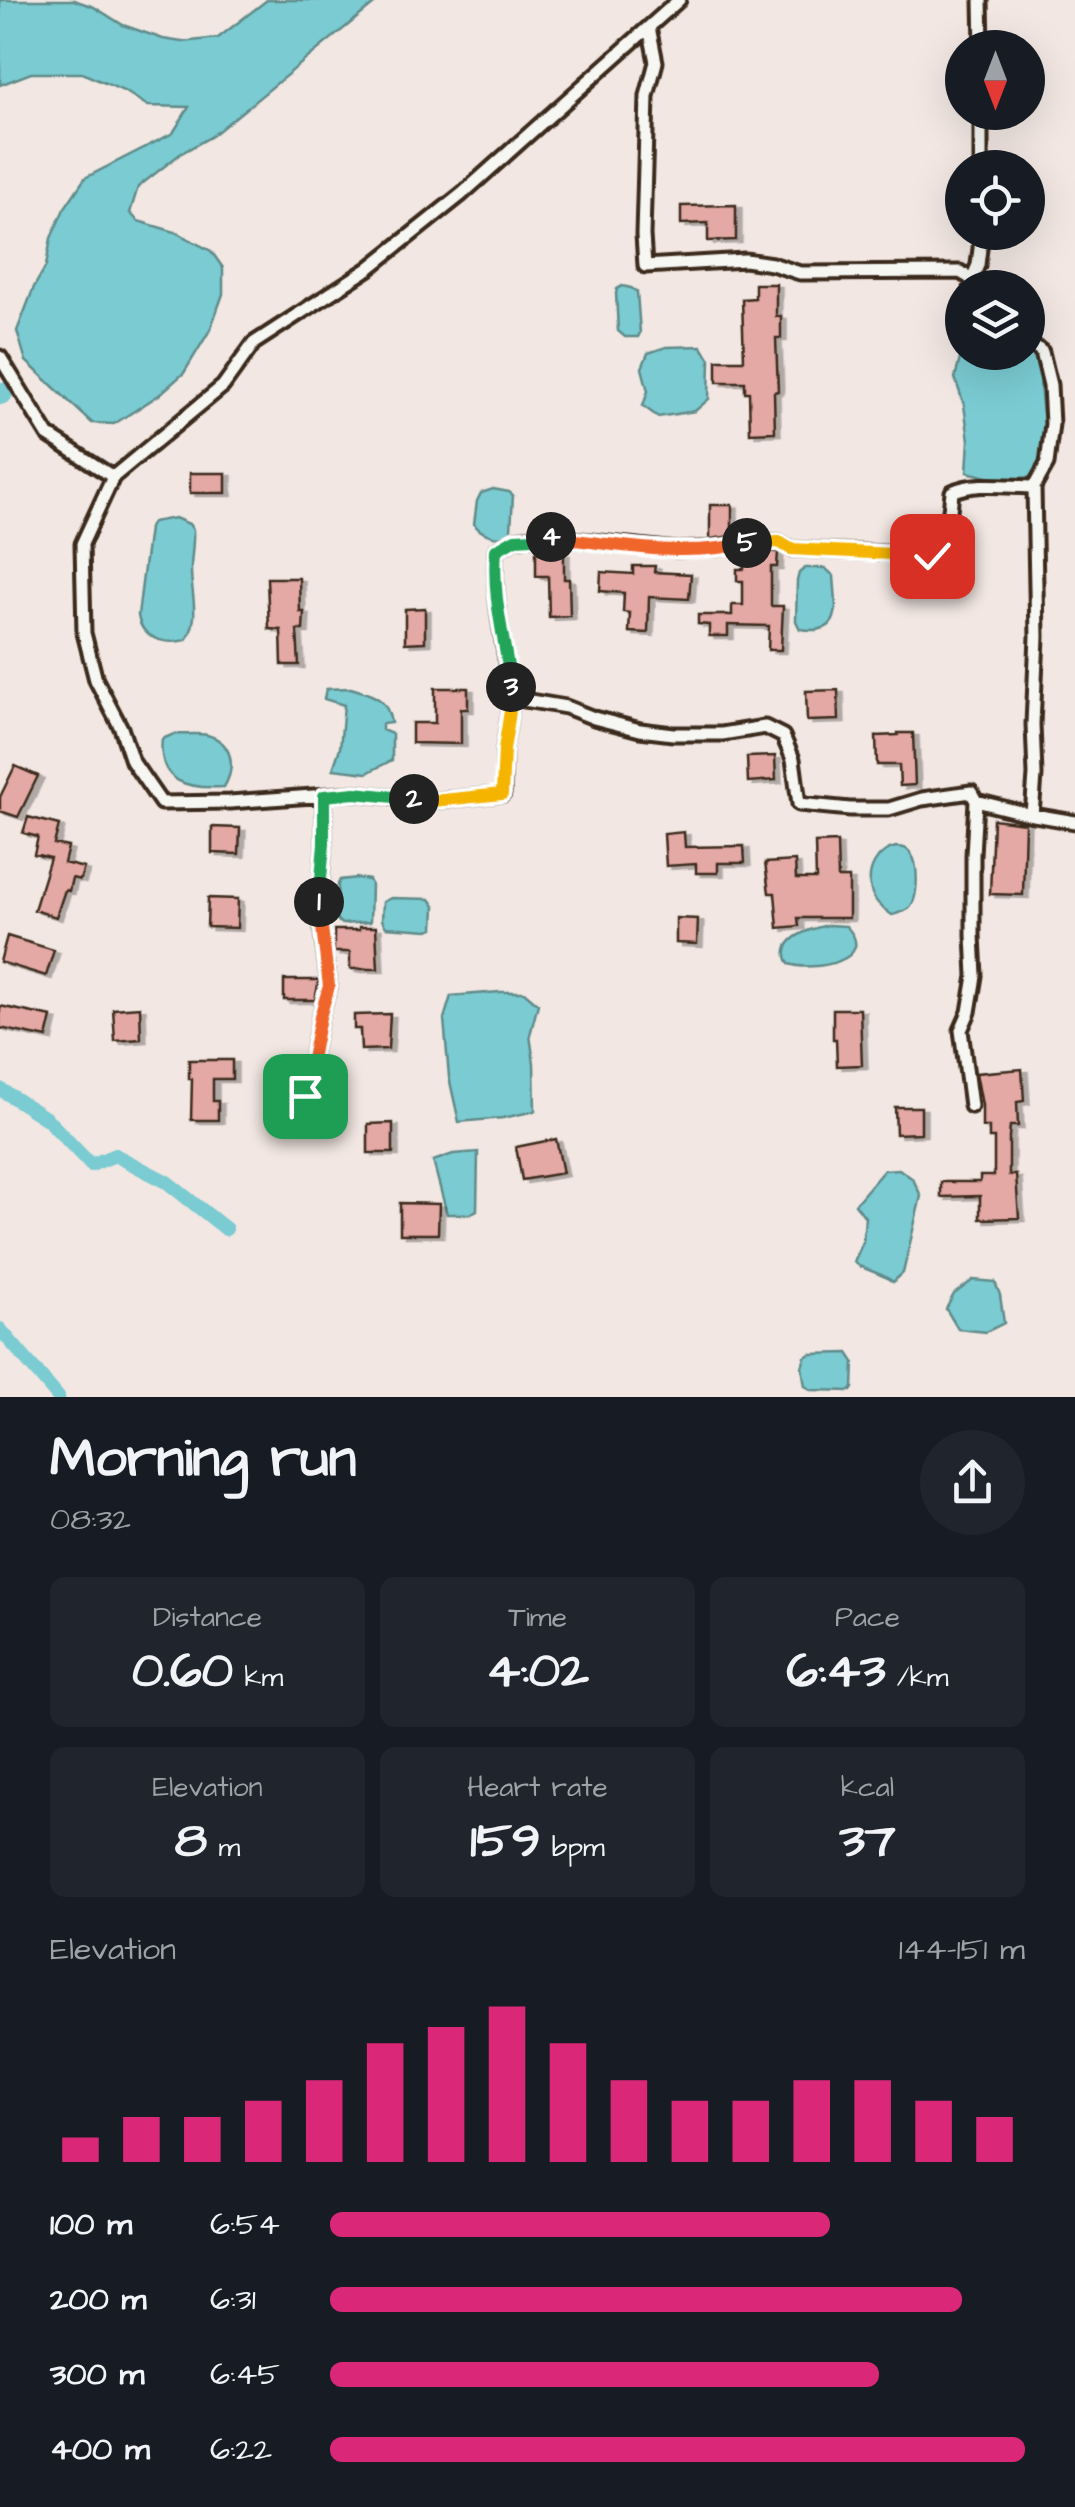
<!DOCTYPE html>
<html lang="en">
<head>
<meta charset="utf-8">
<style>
  body { margin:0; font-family:"Architects Daughter",sans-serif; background:#20242c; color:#f1f3f6; height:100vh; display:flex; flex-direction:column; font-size:38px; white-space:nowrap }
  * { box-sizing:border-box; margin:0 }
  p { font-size:32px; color:#9ea1a6 }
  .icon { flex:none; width:55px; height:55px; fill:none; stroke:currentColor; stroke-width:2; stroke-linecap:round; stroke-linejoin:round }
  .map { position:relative; height:1397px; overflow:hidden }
  .details { display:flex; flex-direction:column; background:#171b24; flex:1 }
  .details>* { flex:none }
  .needle { width:65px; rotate:180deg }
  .fabs { position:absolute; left:945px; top:30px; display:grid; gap:20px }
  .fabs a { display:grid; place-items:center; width:100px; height:100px; border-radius:50%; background:#171b24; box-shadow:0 10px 40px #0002; font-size:50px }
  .pin { position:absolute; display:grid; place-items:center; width:85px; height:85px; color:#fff; margin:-42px; border-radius:20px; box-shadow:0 5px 15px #0006 }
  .km { position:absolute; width:50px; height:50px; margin:-25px; border-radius:50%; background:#222; color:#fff; font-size:28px; line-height:50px; text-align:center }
  .round { display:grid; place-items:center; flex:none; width:105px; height:105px; border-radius:52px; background:#20242c }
  .head { display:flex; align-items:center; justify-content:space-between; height:170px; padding:0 50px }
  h1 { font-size:55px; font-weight:700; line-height:75px }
  .metrics { display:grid; grid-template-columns:repeat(3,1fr); gap:15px; height:170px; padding:10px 50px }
  .metrics div { display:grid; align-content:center; border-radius:15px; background:#20242c; text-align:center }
  .metrics b { font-size:50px; font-weight:700 }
  .metrics small { font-size:28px; font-weight:400 }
  .metrics p { font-size:28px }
  .chart { height:280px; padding:20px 50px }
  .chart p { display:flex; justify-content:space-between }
  .chart svg { width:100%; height:180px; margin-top:10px; stroke:#db2777; stroke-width:6 }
  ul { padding:0 50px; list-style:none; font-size:32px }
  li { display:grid; grid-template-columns:160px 120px 1fr; align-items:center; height:75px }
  li i { height:25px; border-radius:12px; background:#db2777 }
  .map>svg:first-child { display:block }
</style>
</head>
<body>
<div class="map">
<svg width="1075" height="1397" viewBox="0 0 1075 1397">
  <defs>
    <filter id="shadow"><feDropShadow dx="5.5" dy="3" stdDeviation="0" flood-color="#0004"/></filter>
  </defs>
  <rect width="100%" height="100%" fill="#f2e7e2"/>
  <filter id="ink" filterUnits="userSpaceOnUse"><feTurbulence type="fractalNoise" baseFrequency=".01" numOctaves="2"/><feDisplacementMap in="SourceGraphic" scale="20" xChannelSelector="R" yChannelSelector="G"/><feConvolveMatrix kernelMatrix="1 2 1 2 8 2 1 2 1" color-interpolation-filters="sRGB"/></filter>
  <g filter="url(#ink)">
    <path fill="#7acbd2" stroke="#618b8a" stroke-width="2.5" d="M0,0H74L94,7L123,25L163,39L182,42L218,38L267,0H379L212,136L180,154L138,187L130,213L138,221L175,232L211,251L223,268V294L210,330L184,373L159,395L114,424L92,423L26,361L17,331L34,287L46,266L51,238L64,209L85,178L173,133L189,107L148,106L126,92L82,73H31L0,85Z
      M622,286L631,288L637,292L640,333L638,337H625L618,331L616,293L617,289Z
      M701,346L710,359L709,399L695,411L658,417L643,406L648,391L642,368L648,353L666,347Z
      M1028,346L1032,347L1042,373L1040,386L1047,448L1034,477L996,479L967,472L969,440L964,405L955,378L962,351V352H1028Z
      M493,489L509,492L513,495L511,530L509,535C497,540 481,534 474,524L477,501L481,493Z
      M175,518L189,524L193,530C194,543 191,556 191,570C191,594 201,619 186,640C165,645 141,639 138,615L149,528L152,522Z
      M805,568H825L834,576C836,608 844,636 800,629L796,621L797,581L799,573Z
      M351,688C373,695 387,697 391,723L382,724V730L392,734V760L367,773L333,769L340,748L344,705L324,699L326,689Z
      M174,734C184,735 197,733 207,735C233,742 236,767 224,787C189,789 157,784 162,739Z
      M896,847C904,848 906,847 911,854C919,864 919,901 908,909C907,910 894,915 892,915C883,909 874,902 871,891C866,871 877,851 896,847Z
      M357,878L369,880L371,884L370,922L342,924L338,921L336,917L338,884L340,880Z
      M391,898L430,899L435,906L434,928L428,930L386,927L382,920L383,902Z
      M828,925L846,926C880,961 812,972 789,964C775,939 809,929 828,925Z
      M500,992H524L538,1004L530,1035L534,1063L535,1111L503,1118L459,1122L449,1077L444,1019L451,996Z
      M478,1152L477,1210L470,1214H447L433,1161L453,1154Z
      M899,1169L913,1179L921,1196L903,1273L893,1282C879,1271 866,1272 854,1262L863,1242L865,1217L855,1204L884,1170Z
      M973,1280L995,1282L1000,1295L1004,1323L986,1332L958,1329L946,1309L954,1294Z
      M848,1353L854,1362L853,1388L851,1391L812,1390L805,1386L802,1367L805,1357L810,1354Z"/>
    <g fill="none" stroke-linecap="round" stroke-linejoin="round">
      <path stroke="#7acbd2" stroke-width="14" d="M0,1089L47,1119L91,1165L115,1155L167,1182L226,1229
        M0,1329L58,1397"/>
      <path stroke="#7acbd2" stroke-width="22" d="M0,394L2,393"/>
    </g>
    <path fill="#e4a9a4" stroke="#3b2a1e" stroke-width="2.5" filter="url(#shadow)" d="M736,205V240L708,241V223L681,224V206Z
      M755,284H776V316H781V338H776L778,391L774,392L775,432L750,433L749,392H745V382H717V360H744L742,299L755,298Z
      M190,473H226V493H190Z
      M710,505H732V536L710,539Z
      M754,551L778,552L777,567H771V606H783L781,650H768L769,626L728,625V636H709V625L698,624V615H732V605H743V581H737V569H744V553Z
      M536,552L564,553V579H569L570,616L549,617L548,576H536Z
      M633,566H655L654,572L691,574L689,599L649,597L648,633L629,632L630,613L623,612L624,593L600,591L601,572L633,574Z
      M267,578H299L300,612H304L303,630H297L299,665H282L281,630L269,629Z
      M425,608V642L405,643V609Z
      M435,688H468V709H461V744L412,743V723H435Z
      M838,690L839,720L807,721L806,691Z
      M898,733H913L915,785L900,786L899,765H877L876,736L898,735Z
      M775,756L776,780L748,782L747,757Z
      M15,766L38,776L18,817L0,811V797Z
      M28,817L59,825L54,844L68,847L64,863L84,868L80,880L72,878L69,891L65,890L56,917L34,910L50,858L34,854L38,837L23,833Z
      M993,819L1025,823L1023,895L990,894Z
      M212,827L240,828L239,854L212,853Z
      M684,832L685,847L744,846L745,863H718V873H696V864L666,866L664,834Z
      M837,842L838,878H849V918H798L799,926L778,928L775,893H769L765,863L795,861L796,879H816L815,843Z
      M208,898L238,899L237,928L207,927Z
      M676,918L698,919L697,944L676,943Z
      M359,927H376L378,969H350V952H334V930H359Z
      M7,936L54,950L46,976L0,962Z
      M284,980H319L315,1000H284Z
      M0,1006L52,1017L47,1038L0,1028Z
      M140,1007L141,1039L115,1041L113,1009Z
      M833,1009H860L862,1065L837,1066L836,1039H833Z
      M390,1014L388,1049L361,1050L360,1029H354V1015Z
      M189,1060H232V1079H213V1101H218V1120H191L192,1079H189Z
      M1022,1069L1024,1101L1017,1102L1018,1126H1010L1009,1137V1175H1016L1019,1218L980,1219V1196L941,1197V1182H980V1176H994V1138H989V1127H982V1105L976,1073Z
      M895,1107H921V1133L896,1134Z
      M393,1123V1153H368V1124Z
      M556,1139L563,1173L522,1180L516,1147Z
      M400,1203L439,1204L438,1234H400Z"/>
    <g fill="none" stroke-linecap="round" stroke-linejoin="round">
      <g stroke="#3b2a1e" stroke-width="19">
        <path id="street" d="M981,0L982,48
          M649,27L656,62L647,96L643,235L645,266L745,260L772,264L800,273L960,272L972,279L971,288
          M981,112V168
          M972,279L978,265L982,232
          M1028,341L1042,352L1050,385L1052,424L1047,464L1034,487L1037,637L1033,724L1035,775L1032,815
          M0,357L48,435L113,477L223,386L254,343L368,269L462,194L679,0
          M113,477L82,544L84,633L96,680L121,728L132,761L161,803L230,802L355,793L433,801L503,794L504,750L512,698L566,707L594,718L640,730L673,734H722L765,727L783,736L793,759L799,804L850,809H889L922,799L971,792L976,801
          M512,698C506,647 492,602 496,550L515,539L542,536L677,550L719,548L753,542H779L791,549L932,555L938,554L946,548L952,492C975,481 1009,487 1034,487
          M324,796V844L319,907L329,986L320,1017L305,1096L326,1116
          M971,1106L961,1030L969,1012L975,976L973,935V855L976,801L1028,814L1075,822"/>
      </g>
      <use href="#street" stroke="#f6f6f2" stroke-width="11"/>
    </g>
  </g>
  <g fill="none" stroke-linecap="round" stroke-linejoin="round" filter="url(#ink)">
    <g stroke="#fff" stroke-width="20">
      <path id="split-1" d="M305,1096L320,1017L329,986L319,902"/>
    </g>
    <g stroke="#fff" stroke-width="20">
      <path id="split-2" d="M319,902L324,844V796L355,793L414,799"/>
    </g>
    <g stroke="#fff" stroke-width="20">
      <path id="split-3" d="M414,799L433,801L502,794L504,750L512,698L511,687"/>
    </g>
    <g stroke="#fff" stroke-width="20">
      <path id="split-4" d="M511,687C505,638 492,600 496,550L515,539L551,537"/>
    </g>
    <g stroke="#fff" stroke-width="20">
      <path id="split-5" d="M551,537C615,544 683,559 747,543"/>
    </g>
    <g stroke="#fff" stroke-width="20">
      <path id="split-6" d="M747,543L779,542L791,549L932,556"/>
    </g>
    <use href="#split-1" stroke="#f0652b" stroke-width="12"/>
    <use href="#split-2" stroke="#22a559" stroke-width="12"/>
    <use href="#split-3" stroke="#f5b400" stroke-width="12"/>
    <use href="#split-4" stroke="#22a559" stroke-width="12"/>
    <use href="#split-5" stroke="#f0652b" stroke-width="12"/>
    <use href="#split-6" stroke="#f5b400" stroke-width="12"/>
  </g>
</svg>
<div class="fabs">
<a><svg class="needle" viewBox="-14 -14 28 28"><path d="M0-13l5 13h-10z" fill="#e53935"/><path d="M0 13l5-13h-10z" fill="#9ea1a6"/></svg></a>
<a><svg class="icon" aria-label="locate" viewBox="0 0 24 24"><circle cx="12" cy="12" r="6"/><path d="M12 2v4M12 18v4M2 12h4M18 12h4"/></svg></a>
<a><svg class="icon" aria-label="layers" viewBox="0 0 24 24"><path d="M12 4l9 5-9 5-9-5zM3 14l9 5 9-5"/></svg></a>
</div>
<div class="pin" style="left:305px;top:1096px;background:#1e9e55"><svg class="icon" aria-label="arrive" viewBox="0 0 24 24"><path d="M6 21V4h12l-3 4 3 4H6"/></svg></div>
<div class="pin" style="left:932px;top:556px;background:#d93025"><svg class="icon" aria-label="check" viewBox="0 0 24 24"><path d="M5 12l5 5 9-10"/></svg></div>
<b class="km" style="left:319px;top:902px">1</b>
<b class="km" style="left:414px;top:799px">2</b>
<b class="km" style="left:511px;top:687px">3</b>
<b class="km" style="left:551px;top:537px">4</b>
<b class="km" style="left:747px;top:543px">5</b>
</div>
<section class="details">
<div class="head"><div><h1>Morning run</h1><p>08:32</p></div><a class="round"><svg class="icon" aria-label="share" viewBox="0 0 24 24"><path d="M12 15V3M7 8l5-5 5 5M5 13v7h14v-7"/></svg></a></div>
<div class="metrics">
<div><p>Distance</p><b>0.60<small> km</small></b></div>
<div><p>Time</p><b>4:02</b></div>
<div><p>Pace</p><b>6:43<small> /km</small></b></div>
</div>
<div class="metrics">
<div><p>Elevation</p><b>8<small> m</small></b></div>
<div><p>Heart rate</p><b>159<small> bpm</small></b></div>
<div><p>kcal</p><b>37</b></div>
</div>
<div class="chart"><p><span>Elevation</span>144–151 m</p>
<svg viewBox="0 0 160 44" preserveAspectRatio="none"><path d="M5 44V38M15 44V33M25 44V33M35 44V29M45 44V24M55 44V15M65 44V11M75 44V6M85 44V15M95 44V24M105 44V29M115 44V29M125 44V24M135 44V24M145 44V29M155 44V33"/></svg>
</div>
<ul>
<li><b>100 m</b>6:54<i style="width:72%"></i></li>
<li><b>200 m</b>6:31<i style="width:91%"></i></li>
<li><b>300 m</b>6:45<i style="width:79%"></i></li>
<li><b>400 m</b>6:22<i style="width:100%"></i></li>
</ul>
</section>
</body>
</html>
